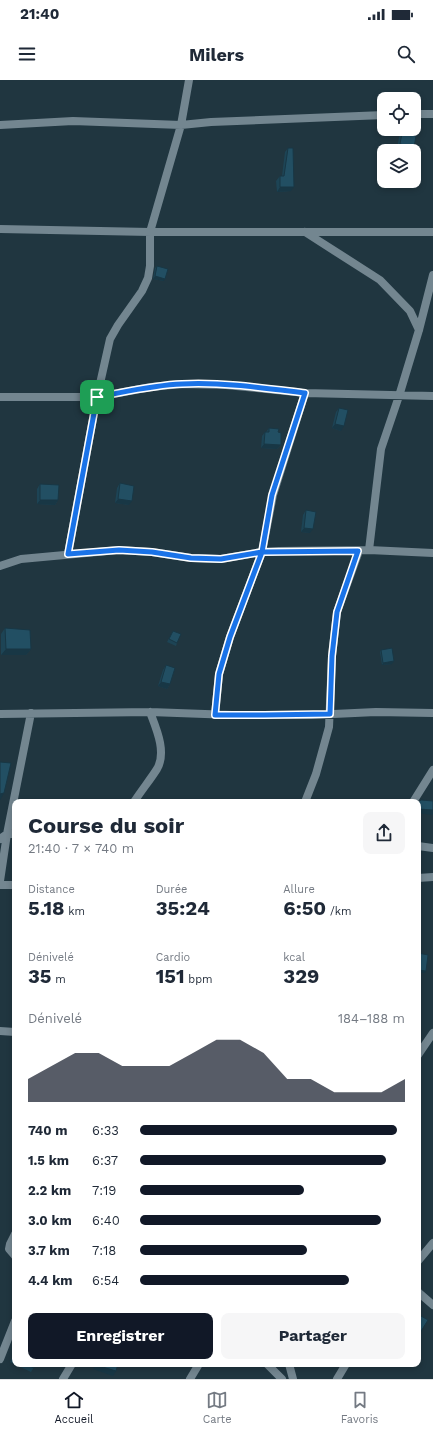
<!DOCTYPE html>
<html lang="fr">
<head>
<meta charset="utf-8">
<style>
  body { margin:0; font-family:"Work Sans",sans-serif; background:#f6f6f7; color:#1f2937; height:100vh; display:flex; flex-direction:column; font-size:15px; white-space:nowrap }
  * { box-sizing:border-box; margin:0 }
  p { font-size:13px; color:#747a83 }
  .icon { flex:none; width:22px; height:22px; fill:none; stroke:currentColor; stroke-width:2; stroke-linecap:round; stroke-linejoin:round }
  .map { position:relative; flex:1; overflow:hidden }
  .side { position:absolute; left:12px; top:719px; width:409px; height:568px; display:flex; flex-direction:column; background:#fff; border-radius:8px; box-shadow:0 2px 6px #0003 }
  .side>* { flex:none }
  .controls { position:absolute; left:377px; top:12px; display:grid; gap:8px }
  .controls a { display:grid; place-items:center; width:44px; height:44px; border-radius:8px; background:#fff; box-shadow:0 2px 6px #0003; font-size:20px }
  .pin { position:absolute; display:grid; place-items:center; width:34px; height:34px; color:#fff; margin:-17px; border-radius:8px; box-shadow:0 2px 6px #0006 }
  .round { display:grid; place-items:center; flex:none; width:42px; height:42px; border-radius:8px; background:#f6f6f7 }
  .overview { display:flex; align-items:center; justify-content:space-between; height:68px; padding:0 16px }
  h1 { font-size:22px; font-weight:700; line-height:30px }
  .stats { display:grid; grid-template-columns:repeat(3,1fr); gap:6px; height:68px; padding:4px 16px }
  .stats div { display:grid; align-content:center }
  .stats b { font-size:20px; font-weight:700 }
  .stats small { font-size:11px; font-weight:400 }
  .stats p { font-size:11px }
  .chart { height:112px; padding:8px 16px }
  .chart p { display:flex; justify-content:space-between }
  .chart svg { width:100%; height:72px; margin-top:4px; fill:#111827; opacity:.7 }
  .action { display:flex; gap:8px; margin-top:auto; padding:8px 16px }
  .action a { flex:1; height:46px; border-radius:8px; background:#111827; color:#fff; font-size:16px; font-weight:700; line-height:46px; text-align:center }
  .action a+a { background:#f6f6f7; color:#1f2937 }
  ul { padding:0 16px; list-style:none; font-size:13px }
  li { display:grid; grid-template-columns:64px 48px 1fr; align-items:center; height:30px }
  li i { height:10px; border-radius:5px; background:#111827 }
  .status { display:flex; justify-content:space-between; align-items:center; height:28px; padding:0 20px; background:#fff; direction:ltr }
  .status svg { height:11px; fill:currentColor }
  header { display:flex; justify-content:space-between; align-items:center; height:52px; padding:0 16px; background:#fff; font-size:18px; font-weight:700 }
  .tabs { display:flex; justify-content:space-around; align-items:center; height:56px; border-top:1px solid #e0e1e3; background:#fff; font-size:11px; color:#747a83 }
  .tabs a { display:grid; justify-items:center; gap:2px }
  .tabs .current { color:#111827 }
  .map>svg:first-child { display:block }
</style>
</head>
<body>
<div class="status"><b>21:40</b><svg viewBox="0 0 49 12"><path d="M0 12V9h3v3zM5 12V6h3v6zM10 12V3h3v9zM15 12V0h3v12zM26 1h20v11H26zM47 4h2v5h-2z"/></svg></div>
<header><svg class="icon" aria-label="menu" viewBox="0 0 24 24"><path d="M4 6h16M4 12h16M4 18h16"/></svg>Milers<svg class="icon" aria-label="search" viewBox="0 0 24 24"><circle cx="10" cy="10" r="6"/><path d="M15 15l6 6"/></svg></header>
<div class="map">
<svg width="433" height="1299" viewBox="0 0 433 1299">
  <rect width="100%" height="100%" fill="#203640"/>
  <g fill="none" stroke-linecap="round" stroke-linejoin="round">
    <path stroke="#738690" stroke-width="8" d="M414,34H433
      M0,45L73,41L181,45L211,42L384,35
      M0,149L150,152H433
      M305,152L380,200L410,231L419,250
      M0,317H97L151,307L182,304L226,305L305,313L433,316
      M369,470L381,369L399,316L419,250L433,195
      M68,474L97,317L110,259L118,245L142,211L148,198L150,186V152L181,45L189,0
      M0,486L21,479L119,470L152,472L191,478L221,479L262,472L279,471L369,470L433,473
      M0,634L150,632L232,635H312L376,632L433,633
      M215,635L219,594L230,557L262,472L273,415L305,313
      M134,722C141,711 150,700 157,689C167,672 156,648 150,632
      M305,722L316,694L329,647L332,576L337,532L359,471
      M413,722L433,690
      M0,759L7,754H15
      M418,766L433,768
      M418,798L433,797
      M0,801L7,754L31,633
      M0,805H15
      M0,951L15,952
      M418,975L433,953
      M15,1154L10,1164L9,1169L15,1176
      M418,1181L433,1163
      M418,1212L433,1225
      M0,1279L15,1241
      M267,1284L282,1299
      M289,1284L293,1299
      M63,1299L72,1284
      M190,1299L199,1284
      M337,1299L346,1284"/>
  </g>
  <path fill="#1d4455" d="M402,53L414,67L411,71L397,69L399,57Z
    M288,68L291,111L277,112L276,101L280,96H282L285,72Z
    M157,186L164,201L153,199L155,188Z
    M339,328L341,351L332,348L336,332Z
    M269,348L281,365L277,369L261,368L262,356L265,352H266Z
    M120,403L129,425L115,423L117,408Z
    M40,404L58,420L55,425L37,424V409Z
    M306,430L310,453L301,452L303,435Z
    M5,548L31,569L26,575H1V554Z
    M173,551L177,563L176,566L167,562Z
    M381,570L392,584L382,585L380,572Z
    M166,585L170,604L167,609L158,606L163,590Z
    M15,1011V1020L12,1018Z
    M15,1273V1284H36L31,1292L10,1282Z
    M163,1284H172L169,1287Z"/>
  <path fill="#183745" d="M400,64L414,67L411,71L397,69Z
    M280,107H294L291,111L277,112Z
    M155,196L165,199L164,201L153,199Z
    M335,344L344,346L341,351L332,348Z
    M264,364L281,365L277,369L261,368Z
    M118,419L132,421L129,425L115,423Z
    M40,420H58L55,425L37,424Z
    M304,448L313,449L310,453L301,452Z
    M6,569H31L26,575H1Z
    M394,581L392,584L382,585L383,583Z
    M161,602L170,604L167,609L158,606Z
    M4,713L0,720V714Z
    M418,729L433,730V734L432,735L418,733Z
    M418,890L426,891L425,893L418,892Z
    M96,1285L116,1291L113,1296L93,1289Z"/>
  <path fill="#224f63" stroke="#183745" d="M402,53L416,56L414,67L400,64Z
    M288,68H293L294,107H280V96H284Z
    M157,186L168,189L165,199L155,196Z
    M339,328L348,330L344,346L335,344Z
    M269,348L279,349L278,352L281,353V365L264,364L265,352H269Z
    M120,403L134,406L132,421L118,419Z
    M40,404L59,405L58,420H40Z
    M306,430L316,432L313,449L304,448Z
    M5,548L30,550L31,569H6Z
    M173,551L181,554L177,563L169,559Z
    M392,568L394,581L383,583L381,570Z
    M166,585L175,588L170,604L161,602Z
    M0,682L11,683L4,713L0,714Z
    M421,720L433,721V730L418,729V723Z
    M418,873L428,875L426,891L418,890Z
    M421,1236L428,1240L418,1256V1240Z
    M26,1284H36L34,1288Z
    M96,1284H118L116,1291L96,1285Z"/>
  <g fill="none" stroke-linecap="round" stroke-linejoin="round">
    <g stroke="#fff" stroke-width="8">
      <path id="route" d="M97,317L68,474L119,470L152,472L191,478L221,479L262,472L358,471L337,532L332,576L330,634L264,635H215L219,594L230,557L262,472L272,415L305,313C264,308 223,302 182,304C153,305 125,312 97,317"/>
    </g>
    <use href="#route" stroke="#1a73e8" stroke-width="5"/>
  </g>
</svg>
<div class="controls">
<a><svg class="icon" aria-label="locate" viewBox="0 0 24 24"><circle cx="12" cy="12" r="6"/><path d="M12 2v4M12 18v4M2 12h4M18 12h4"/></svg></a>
<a><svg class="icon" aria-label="layers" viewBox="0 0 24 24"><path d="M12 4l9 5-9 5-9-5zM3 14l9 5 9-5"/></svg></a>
</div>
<div class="pin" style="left:97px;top:317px;background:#1e9e55"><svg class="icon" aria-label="arrive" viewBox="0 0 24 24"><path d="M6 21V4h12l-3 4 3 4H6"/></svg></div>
<section class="side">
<div class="overview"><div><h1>Course du soir</h1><p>21:40 · 7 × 740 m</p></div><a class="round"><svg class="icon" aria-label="share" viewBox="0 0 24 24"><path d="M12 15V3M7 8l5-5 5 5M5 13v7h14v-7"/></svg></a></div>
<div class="stats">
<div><p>Distance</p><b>5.18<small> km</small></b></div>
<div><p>Durée</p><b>35:24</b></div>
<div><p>Allure</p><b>6:50<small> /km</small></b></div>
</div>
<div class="stats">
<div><p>Dénivelé</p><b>35<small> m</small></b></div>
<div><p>Cardio</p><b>151<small> bpm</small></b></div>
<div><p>kcal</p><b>329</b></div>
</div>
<div class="chart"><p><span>Dénivelé</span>184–188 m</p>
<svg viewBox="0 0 160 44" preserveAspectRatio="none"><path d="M0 44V30L10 22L20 14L30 14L40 22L50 22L60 22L70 14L80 6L90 6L100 14L110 30L120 30L130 38L140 38L150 38L160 30V44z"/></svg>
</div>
<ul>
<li><b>740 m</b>6:33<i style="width:97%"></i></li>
<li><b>1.5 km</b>6:37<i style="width:93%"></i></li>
<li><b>2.2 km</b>7:19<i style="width:62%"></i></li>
<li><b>3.0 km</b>6:40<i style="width:91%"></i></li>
<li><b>3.7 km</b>7:18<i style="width:63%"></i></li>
<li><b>4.4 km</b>6:54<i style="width:79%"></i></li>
</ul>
<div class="action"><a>Enregistrer</a><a>Partager</a></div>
</section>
</div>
<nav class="tabs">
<a class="current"><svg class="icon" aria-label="home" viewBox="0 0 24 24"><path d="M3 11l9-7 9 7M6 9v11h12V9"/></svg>Accueil</a>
<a><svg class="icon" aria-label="map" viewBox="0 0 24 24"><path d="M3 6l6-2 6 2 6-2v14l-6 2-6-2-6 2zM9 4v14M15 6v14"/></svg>Carte</a>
<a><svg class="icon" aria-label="saved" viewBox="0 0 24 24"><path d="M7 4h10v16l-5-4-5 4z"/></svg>Favoris</a>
</nav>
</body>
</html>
